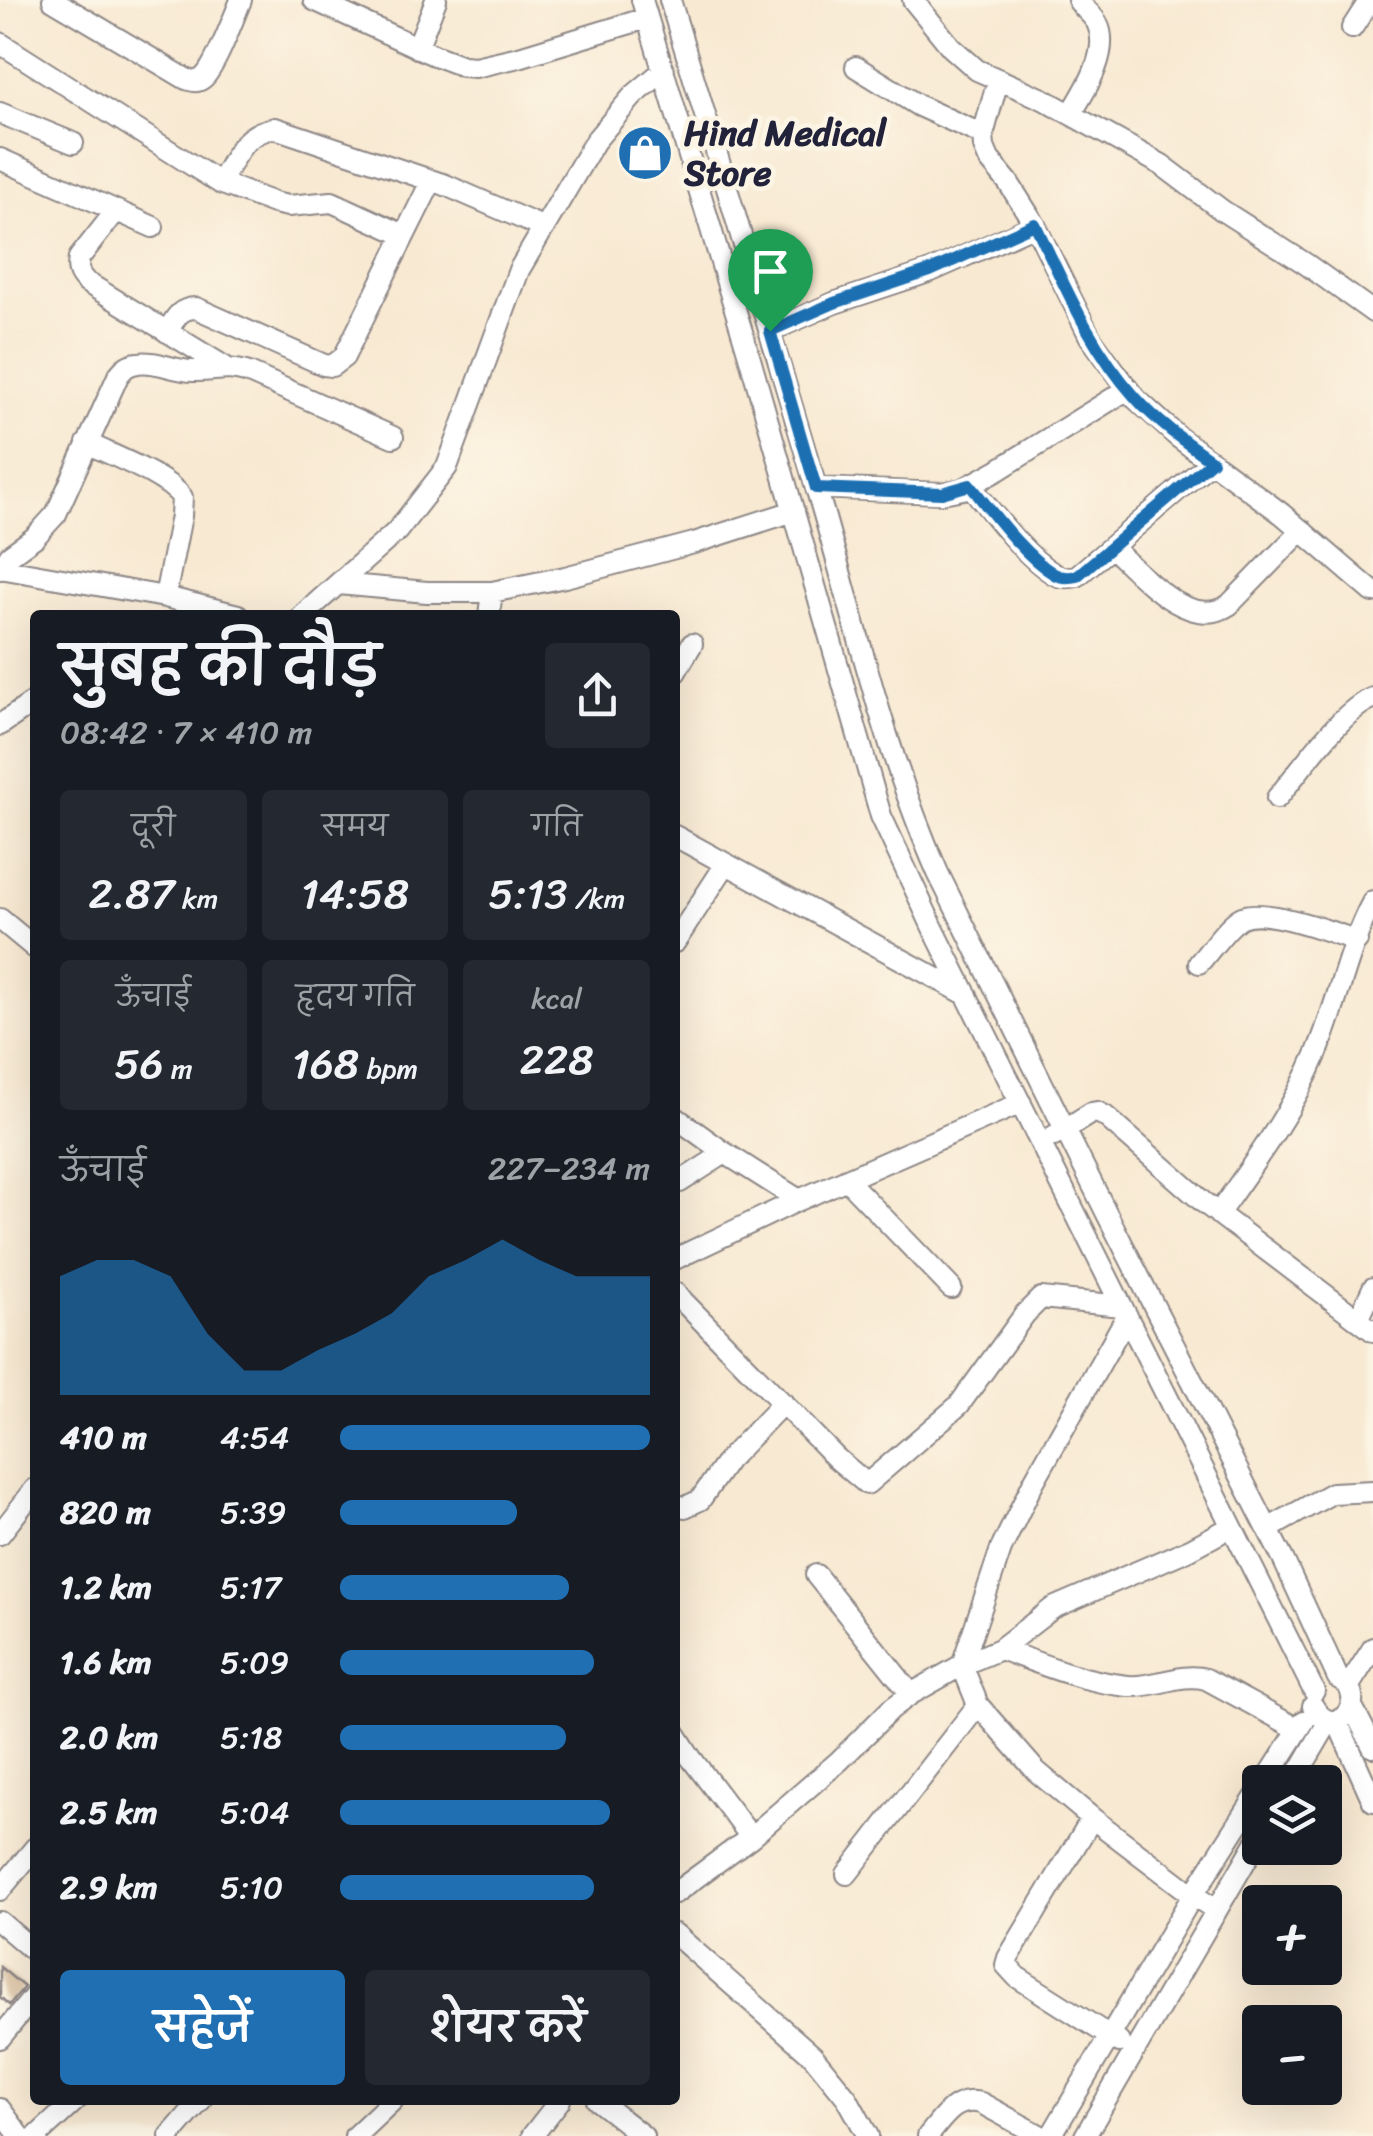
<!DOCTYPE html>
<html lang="hi">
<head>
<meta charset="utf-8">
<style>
  body { margin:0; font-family:Sriracha,"Playpen Sans Deva",sans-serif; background:#242831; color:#f1f3f6; height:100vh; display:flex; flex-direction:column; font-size:38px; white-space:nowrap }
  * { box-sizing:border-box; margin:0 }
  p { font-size:32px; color:#9ea1a6 }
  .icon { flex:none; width:55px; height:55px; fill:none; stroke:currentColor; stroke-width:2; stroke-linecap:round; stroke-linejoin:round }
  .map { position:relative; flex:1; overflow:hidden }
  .sheet { position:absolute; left:30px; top:610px; width:650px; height:1495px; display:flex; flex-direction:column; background:#171b24; border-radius:10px; box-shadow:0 10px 40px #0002 }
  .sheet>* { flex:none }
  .fabs { position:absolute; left:1242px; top:1765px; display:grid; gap:20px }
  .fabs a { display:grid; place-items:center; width:100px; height:100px; border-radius:10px; background:#171b24; box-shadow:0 10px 40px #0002; font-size:50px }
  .pin { position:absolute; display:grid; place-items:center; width:85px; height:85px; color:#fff; margin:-102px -42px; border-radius:50% 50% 50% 0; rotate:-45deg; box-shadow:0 0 10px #0007 }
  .pin .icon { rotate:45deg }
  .round { display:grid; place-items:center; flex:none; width:105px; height:105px; border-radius:10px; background:#242831 }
  .overview { display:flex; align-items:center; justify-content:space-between; height:170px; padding:0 30px }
  h1 { font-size:55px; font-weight:600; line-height:75px }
  .stats { display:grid; grid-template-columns:repeat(3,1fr); gap:15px; height:170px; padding:10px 30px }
  .stats div { display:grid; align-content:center; border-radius:10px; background:#242831; text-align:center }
  .stats b { font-size:42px; font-weight:600 }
  .stats small { font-size:28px; font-weight:400 }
  .stats p { font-size:28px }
  .chart { height:280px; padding:20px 30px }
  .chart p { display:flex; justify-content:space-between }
  .chart svg { width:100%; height:180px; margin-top:10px; fill:#1f6fb2; opacity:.7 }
  .cta { display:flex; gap:20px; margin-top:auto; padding:20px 30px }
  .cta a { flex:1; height:115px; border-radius:10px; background:#1f6fb2; color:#fff; font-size:40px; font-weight:600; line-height:115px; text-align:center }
  .cta a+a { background:#242831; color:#f1f3f6 }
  ul { padding:0 30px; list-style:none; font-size:32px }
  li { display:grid; grid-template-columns:160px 120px 1fr; align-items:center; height:75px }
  li i { height:25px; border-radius:12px; background:#1f6fb2 }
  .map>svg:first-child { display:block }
</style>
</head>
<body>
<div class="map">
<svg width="1373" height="2136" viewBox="0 0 1373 2136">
  <rect width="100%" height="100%" fill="#fcf5e5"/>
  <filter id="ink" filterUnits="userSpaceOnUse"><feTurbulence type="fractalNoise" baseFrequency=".01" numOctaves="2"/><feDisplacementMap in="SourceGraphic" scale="20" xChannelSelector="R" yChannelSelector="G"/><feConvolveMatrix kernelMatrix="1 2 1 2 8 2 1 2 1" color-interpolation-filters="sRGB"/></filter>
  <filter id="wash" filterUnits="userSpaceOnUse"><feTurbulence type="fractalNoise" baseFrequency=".0048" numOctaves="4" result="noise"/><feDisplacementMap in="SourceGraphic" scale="40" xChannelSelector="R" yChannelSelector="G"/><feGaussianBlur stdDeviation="2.25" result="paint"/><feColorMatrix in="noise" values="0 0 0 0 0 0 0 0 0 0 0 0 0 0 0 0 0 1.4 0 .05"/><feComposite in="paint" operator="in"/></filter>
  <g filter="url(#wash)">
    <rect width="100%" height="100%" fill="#f8e9d2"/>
    <g id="blocks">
      <path fill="#caa881" d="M0,1967L24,1987L9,2005L0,1997Z"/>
    </g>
  </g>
  <g filter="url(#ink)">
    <use href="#blocks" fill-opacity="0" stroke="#8d8686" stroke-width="2.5"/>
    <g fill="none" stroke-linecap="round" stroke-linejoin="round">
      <g stroke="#8d8686" stroke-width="24">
        <path id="minor" d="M53,0L186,79C193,81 197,83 203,78C215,68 234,17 241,0
          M314,0L434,55L463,66L475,67L519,57L647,18
          M642,0L748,352L881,816L933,928L1314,1691
          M670,0C722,170 773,340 823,511C858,633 887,757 938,873L1107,1214L1284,1561L1338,1678C1373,1696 1335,1746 1313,1706
          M913,0L951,47L977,70L1043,99L1162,165L1223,211L1306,264L1373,312
          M1352,28L1370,0
          M0,43L220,183L274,203L288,206L332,202L404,235
          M417,48L436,0
          M856,67L919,106L983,135
          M998,80L983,135L984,147L989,159L1008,182L1035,225L1090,337L1128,389L1135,398L1178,437L1282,514L1373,592
          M0,113L73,143
          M1071,114C1085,91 1110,53 1098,25C1094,15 1083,9 1078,0
          M0,159L153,227
          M220,183C235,157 242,133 275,128L436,182
          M116,211L79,258C77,269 78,274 86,282L225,367
          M770,331L834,303L931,271L1035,225
          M167,332C175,319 179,308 196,308L324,365L332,366L344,357L429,186L436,182L443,184L544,228
          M87,443C113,456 165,475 182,497L181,516L165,597
          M970,485C992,512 1024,556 1054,574C1061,578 1068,578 1077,576L1212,461
          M816,488L942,493L963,489L998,470L1128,389
          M1111,547C1139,572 1188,632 1229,605L1302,530
          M0,568L165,597L238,615
          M1,569L10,555L35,537L56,514L118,376C124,368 128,364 138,363C156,360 174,371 193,371C217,372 223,365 249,373L393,437
          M338,584L427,592H492L565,577L694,543L794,511
          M303,615L397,531L447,467L519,270L595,141L633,96L664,70
          M489,615L492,592
          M675,673L692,644
          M0,725L35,701
          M1277,798C1299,772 1342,709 1373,698
          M675,836L967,995
          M0,919L35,948
          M675,942L726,864
          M1199,963C1210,951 1228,924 1242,917C1265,907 1333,932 1357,941
          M675,1117L725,1153L799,1200
          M1054,1136L1091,1113L1097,1112L1105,1116L1203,1202L1373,1331
          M846,1179L951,1288
          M675,1182H680L725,1153
          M1218,1214C1254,1163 1292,1112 1316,1055C1337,1007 1348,946 1373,901
          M675,1259L799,1200L1021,1103
          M675,1293L836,1458L867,1484L959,1405L1025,1314L1041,1298L1122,1306
          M1127,1316L1034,1481L1001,1549L962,1665L978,1705L1036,1771L1092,1818L1193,1895L1216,1910
          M1358,1320L1373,1288
          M675,1505L685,1507L700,1500L728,1460L783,1403
          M1268,1529L1332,1493L1373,1491
          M0,1534L35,1489
          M816,1575L911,1694
          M1000,1649C1041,1664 1084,1682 1128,1686C1155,1688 1180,1672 1206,1679L1298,1729
          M1350,1684L1373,1648
          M1354,1710L1373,1747
          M1337,1721L1373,1801
          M675,1733L691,1758L751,1837L675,1893
          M1265,1782L1304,1721
          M1293,1782L1329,1721
          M1092,1818L1008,1958L1006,1965L1017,1977L1119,2042
          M751,1837L839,1761L891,1709L911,1694L962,1665L1000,1649L1053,1608L1190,1549L1231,1527
          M847,1874L978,1705
          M0,1890L35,1848
          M0,1922L35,1952
          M675,1934L813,2056L847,2098L868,2136
          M0,2038L35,1995
          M597,2100L643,2136
          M0,2109L20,2136
          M37,2136L76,2100
          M170,2136L201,2100
          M355,2136L393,2100
          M532,2136L560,2100
          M928,2136C943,2118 955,2096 981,2103L1041,2136
          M1051,2136L1193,1895L1260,1790
          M1085,2136L1260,1836"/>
      </g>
      <use href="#minor" stroke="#fff" stroke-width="20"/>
    </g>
  </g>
  <g fill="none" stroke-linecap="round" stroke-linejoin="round" filter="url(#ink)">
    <g stroke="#fff" stroke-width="20">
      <path id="route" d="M1035,224C1064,284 1090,347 1135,397C1157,422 1185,442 1212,461L1077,576C1068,578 1061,578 1054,574C1024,556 992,512 970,485L942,493L816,488L770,331L834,303L930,271Z"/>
    </g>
    <use href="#route" stroke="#1f6fb2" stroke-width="12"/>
  </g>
  <defs>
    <g id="shop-disc" transform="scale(2.875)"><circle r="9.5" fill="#1f6fb2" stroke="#fcf5e5"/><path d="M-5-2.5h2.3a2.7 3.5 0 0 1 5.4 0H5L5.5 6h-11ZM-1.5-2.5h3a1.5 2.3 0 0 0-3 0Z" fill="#fff"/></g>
  </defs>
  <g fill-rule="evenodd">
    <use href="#shop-disc" x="645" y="153"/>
  </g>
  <g text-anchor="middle" stroke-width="9" stroke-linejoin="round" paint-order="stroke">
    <g font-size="35" font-weight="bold" fill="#22223b" stroke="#fcf5e5" text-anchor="start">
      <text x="684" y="145">Hind Medical<tspan x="684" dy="40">Store</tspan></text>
    </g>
  </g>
</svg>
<div class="fabs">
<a><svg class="icon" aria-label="layers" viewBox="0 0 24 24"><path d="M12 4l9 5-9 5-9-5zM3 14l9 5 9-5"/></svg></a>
<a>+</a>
<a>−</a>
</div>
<div class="pin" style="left:770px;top:331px;background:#1e9e55"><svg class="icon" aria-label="arrive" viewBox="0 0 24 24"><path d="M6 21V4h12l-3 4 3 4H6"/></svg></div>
<section class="sheet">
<div class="overview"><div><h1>सुबह की दौड़</h1><p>08:42 · 7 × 410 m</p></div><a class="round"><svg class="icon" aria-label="share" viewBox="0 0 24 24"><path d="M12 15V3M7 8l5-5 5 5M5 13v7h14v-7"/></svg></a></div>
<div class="stats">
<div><p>दूरी</p><b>2.87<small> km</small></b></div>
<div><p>समय</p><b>14:58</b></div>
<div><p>गति</p><b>5:13<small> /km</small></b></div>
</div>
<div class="stats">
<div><p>ऊँचाई</p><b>56<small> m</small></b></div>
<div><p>हृदय गति</p><b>168<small> bpm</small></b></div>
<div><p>kcal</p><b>228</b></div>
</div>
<div class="chart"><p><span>ऊँचाई</span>227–234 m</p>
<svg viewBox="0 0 160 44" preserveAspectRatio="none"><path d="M0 44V15L10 11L20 11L30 15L40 29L50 38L60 38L70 33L80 29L90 24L100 15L110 11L120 6L130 11L140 15L150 15L160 15V44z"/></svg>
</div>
<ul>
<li><b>410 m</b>4:54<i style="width:100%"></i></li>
<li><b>820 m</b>5:39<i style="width:57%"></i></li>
<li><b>1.2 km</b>5:17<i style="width:74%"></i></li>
<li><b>1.6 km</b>5:09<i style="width:82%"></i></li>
<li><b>2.0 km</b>5:18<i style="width:73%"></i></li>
<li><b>2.5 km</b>5:04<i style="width:87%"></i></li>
<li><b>2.9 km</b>5:10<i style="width:82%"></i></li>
</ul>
<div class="cta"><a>सहेजें</a><a>शेयर करें</a></div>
</section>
</div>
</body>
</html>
